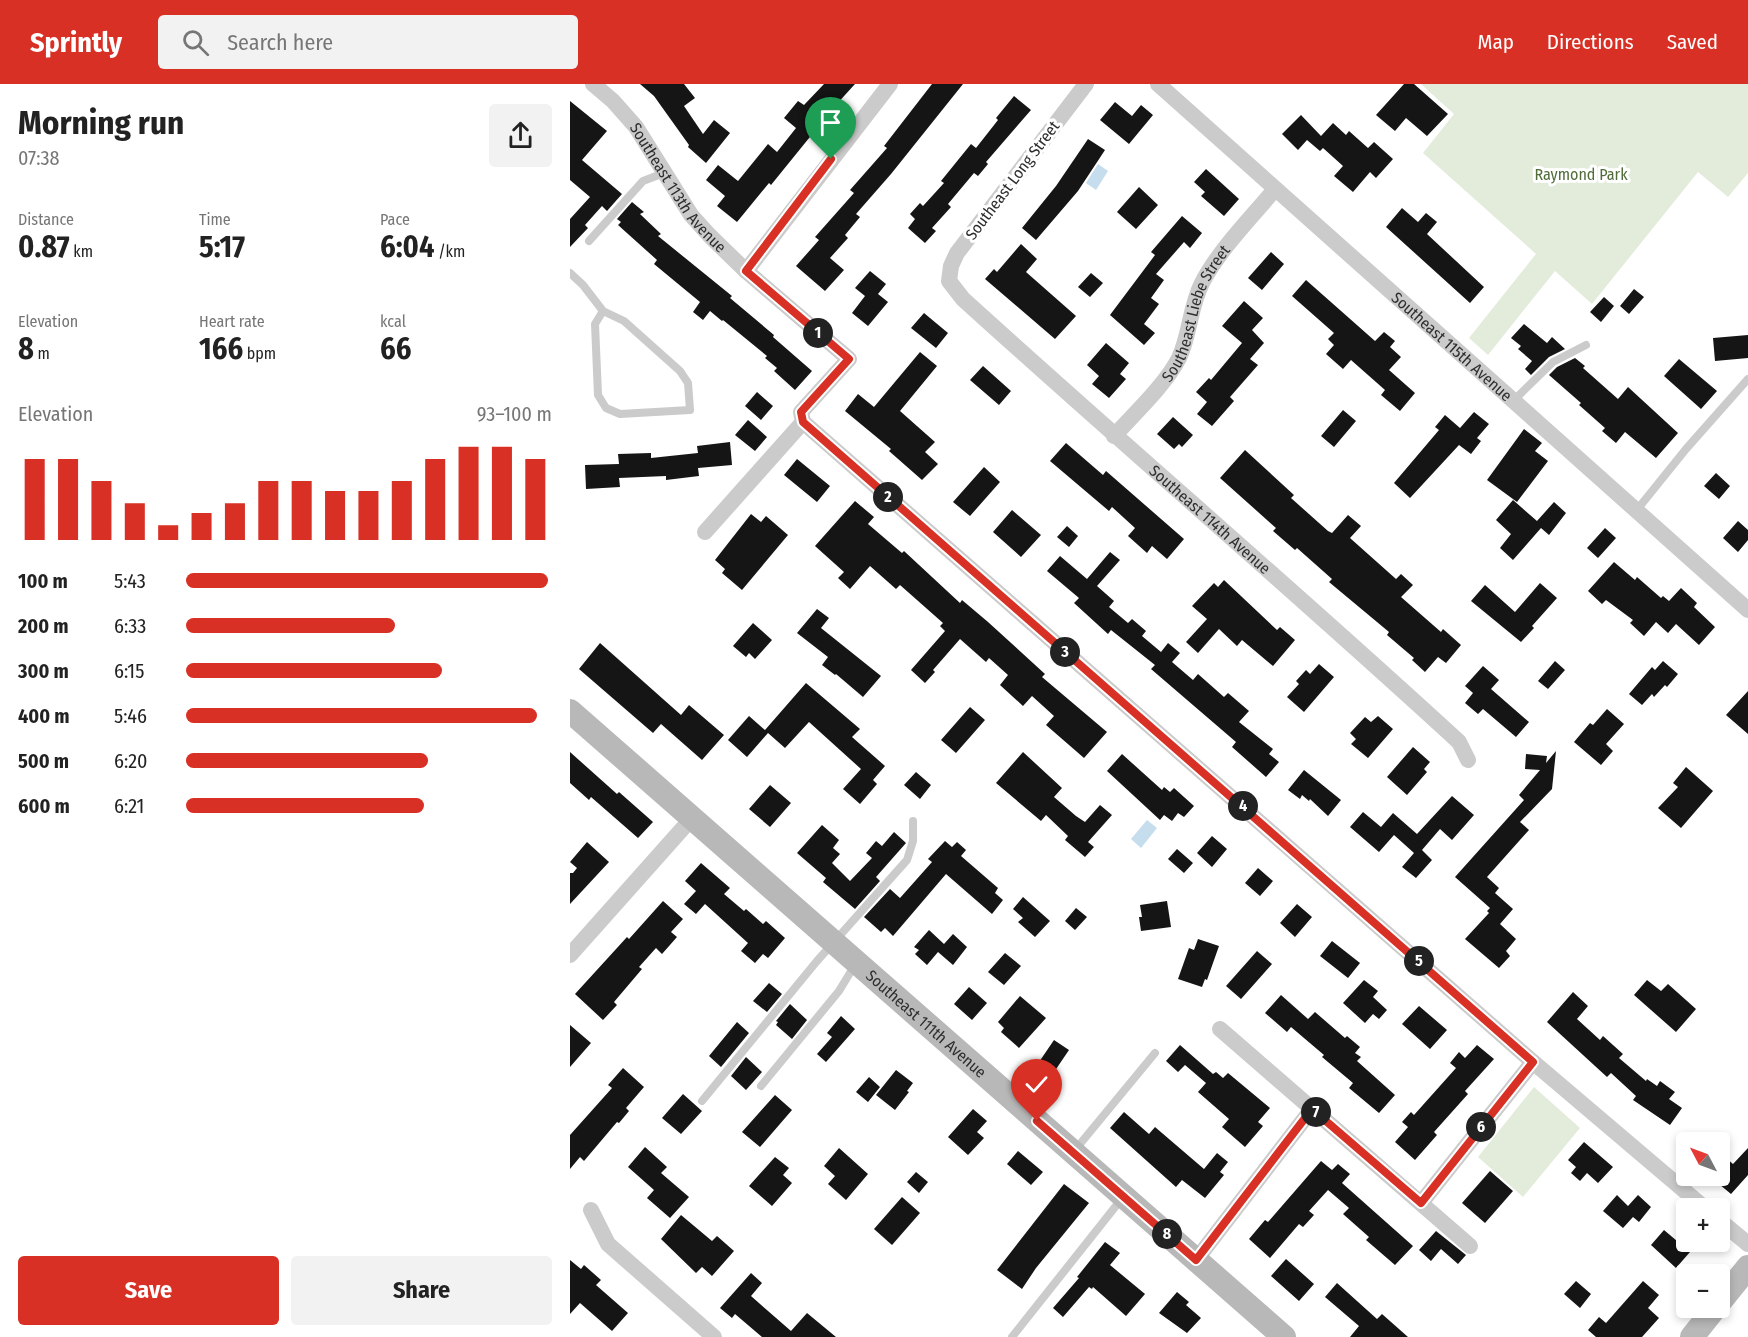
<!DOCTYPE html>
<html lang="en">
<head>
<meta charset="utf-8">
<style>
  body { margin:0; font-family:"Fira Sans Condensed",sans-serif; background:#f2f2f2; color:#222; height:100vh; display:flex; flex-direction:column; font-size:22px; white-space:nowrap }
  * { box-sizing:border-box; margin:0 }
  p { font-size:20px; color:#767676 }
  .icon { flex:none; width:33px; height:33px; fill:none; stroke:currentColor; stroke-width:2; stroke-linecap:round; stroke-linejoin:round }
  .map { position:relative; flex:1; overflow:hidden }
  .side { display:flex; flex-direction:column; background:#fff; width:570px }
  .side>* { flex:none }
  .needle { width:39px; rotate:311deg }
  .controls { position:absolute; left:1106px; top:1048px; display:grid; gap:12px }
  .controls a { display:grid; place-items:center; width:54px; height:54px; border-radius:6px; background:#fff; box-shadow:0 3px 9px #0003; font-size:30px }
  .pin { position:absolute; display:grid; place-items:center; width:51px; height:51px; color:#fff; margin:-62px -26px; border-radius:50% 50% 50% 0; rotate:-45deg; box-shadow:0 0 6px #0007 }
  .pin .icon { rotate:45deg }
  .km { position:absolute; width:30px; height:30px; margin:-15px; border-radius:50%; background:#222; color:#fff; font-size:16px; line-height:30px; text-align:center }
  .round { display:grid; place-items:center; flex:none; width:63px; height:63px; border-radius:6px; background:#f2f2f2 }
  .headline { display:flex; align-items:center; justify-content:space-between; height:102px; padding:0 18px }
  h1 { font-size:33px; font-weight:700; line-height:45px }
  .figures { display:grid; grid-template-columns:repeat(3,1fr); gap:9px; height:102px; padding:6px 18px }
  .figures div { display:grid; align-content:center }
  .figures b { font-size:30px; font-weight:700 }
  .figures small { font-size:16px; font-weight:400 }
  .figures p { font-size:16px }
  .chart { height:168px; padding:12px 18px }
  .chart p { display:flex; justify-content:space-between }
  .chart svg { width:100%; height:108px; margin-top:6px; stroke:#d93025; stroke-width:6 }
  .action { display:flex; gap:12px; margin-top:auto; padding:12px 18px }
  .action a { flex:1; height:69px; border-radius:6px; background:#d93025; color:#fff; font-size:24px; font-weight:700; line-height:69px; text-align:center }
  .action a+a { background:#f2f2f2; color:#222 }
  ul { padding:0 18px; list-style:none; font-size:20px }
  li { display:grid; grid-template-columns:96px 72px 1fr; align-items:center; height:45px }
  li i { height:15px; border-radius:8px; background:#d93025 }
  header { display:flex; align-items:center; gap:36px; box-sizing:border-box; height:84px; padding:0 30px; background:#d93025; color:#fff }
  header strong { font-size:28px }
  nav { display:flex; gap:33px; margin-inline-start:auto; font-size:21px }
  .search { width:420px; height:54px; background:#f2f2f2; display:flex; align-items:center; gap:15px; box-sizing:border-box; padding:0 21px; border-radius:6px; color:#767676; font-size:22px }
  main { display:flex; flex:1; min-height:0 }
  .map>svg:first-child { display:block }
</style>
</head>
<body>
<header>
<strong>Sprintly</strong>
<div class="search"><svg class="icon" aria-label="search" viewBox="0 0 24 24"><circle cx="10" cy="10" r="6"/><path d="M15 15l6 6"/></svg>Search here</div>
<nav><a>Map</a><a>Directions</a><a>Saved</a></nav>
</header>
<main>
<section class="side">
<div class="headline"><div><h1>Morning run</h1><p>07:38</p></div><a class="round"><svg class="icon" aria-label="share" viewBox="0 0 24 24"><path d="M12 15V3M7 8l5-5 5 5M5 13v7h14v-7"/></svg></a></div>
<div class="figures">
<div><p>Distance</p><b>0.87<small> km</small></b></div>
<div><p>Time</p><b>5:17</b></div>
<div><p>Pace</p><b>6:04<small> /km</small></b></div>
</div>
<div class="figures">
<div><p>Elevation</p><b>8<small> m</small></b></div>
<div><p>Heart rate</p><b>166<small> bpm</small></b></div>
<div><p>kcal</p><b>66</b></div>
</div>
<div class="chart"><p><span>Elevation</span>93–100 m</p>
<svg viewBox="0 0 160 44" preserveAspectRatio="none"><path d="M5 44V11M15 44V11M25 44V20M35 44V29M45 44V38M55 44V33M65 44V29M75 44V20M85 44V20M95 44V24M105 44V24M115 44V20M125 44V11M135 44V6M145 44V6M155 44V11"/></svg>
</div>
<ul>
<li><b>100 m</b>5:43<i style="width:99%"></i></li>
<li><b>200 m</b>6:33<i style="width:57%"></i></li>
<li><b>300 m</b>6:15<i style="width:70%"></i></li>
<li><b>400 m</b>5:46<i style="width:96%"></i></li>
<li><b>500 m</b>6:20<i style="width:66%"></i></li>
<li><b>600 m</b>6:21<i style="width:65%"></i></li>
</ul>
<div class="action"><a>Save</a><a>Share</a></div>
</section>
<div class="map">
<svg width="1178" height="1253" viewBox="0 0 1178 1253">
  <rect width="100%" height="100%" fill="#fff"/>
  <path fill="#e3ecda" d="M851,0H1178V89L1158,113L1128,88L1022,220L985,187L918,271L899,254L966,170L853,69L884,30Z
    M964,1003L1010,1044L953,1113L908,1073Z"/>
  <path fill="#c5dded" d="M528,80L538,87L526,106L516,99Z
    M577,736L587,744L571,764L561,755Z"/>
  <path fill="#151515" d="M70,0H114L125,14L114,22L133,50L144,36L160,49L136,79L118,63L119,61L84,12Z
    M254,0H285L265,22L201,101L199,99L167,138L147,122L155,112L136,96L148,81L168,97L198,60L207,68L226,44L214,34L228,17L234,21Z
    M362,0H393L321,90L286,130L290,133L275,151L278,154L260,174L274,186L255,207L226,182L249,156L245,153L284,109L280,106L317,64L314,62Z
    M834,0H844L878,30L857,52L836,34L825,47L806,31Z
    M444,12L461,26L416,78L418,80L408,92L404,89L378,120L381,123L362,144L366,147L355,159L338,144L345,135L340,130L350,119L353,122L374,99L371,97L401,60L406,64L428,36L426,34Z
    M0,17L37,47L12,76L52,110L37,127L32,122L15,141L18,144L0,163V135L20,113L0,96Z
    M545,18L562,32L571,21L583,31L559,60L530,36Z
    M731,31L751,52L763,39L776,51L779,47L798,64L804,58L823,75L806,94L800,88L783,108L764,92L773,82L753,64L750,67L737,56L728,66L712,50Z
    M518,55L535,66L508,107L466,156L452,144L486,102Z
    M636,85L669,115L654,132L631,112L635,108L624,98Z
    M569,103L588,121L566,145L547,128Z
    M62,118L74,128L70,130L91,150L88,152L162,212L160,214L204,251L203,253L242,287L225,306L204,287L207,284L195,274L197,272L153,236L152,237L140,227L133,236L123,228L130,218L84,180L87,176L48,141L51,138L47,135Z
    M832,124L848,138L856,129L867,138L857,150L914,203L900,219L816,143Z
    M612,132L632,149L620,164L614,158L586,190L594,196L581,214L589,220L574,240L585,249L574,261L540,231L585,171L581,168Z
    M451,160L467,175L456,188L506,232L485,255L415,195L424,185L427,188Z
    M701,168L714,180L692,206L678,194Z
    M300,187L316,200L308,210L318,218L298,242L282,229L295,212L285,204Z
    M521,189L533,199L520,213L508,203Z
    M736,196L805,257L814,248L825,257L820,263L831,273L819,286L845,309L830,327L811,311L815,306L781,276L773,285L756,270L764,261L758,255L764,249L722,212Z
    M1064,205L1074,213L1059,230L1050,222Z
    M1034,213L1044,222L1031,238L1020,228Z
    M674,217L693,234L682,246L694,259L680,275L688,281L660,313L664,317L642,342L627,330L637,318L626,308L639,294L641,296L672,259L652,242Z
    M354,229L378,249L366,264L341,244Z
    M954,240L977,259L982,253L995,265L979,273L961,291L955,285L962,277L948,265L951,262L941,254Z
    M1178,251V274L1145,277L1143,254Z
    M536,259L559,279L550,290L556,295L539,314L522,300L529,292L517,281Z
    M350,268L367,282L330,327L365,358L355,368L368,380L352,396L319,367L321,365L275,327L288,310L304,323Z
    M1005,274L1015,282L1013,284L1048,315L1058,303L1108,349L1086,374L1055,348L1046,359L1032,347L1035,344L1009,321L1011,319L979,291L987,283Z
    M1109,275L1147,307L1131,325L1094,292Z
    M413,282L441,307L429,321L400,296Z
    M187,308L203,322L191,336L175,322Z
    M773,326L786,337L764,363L751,352Z
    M904,328L919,340L907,354L911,357L901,370L889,361L840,414L824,399L869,346L865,343L875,331L890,344Z
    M603,333L623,351L612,363L609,360L604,365L587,350Z
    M178,336L197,353L185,367L165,351Z
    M954,345L972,359L965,367L978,377L947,418L917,396Z
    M160,358L162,381L128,384L129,392L96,396V392L49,394L50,403L16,405L15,381L49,380L48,370L81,369V374L128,369L127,362Z
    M496,359L533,391L536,387L614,455L597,475L582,462L577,469L558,452L565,444L542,423L539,427L480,377Z
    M675,366L724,411L721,414L758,447L762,449L778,431L791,442L780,454L826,495L831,490L843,501L831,513L871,548L873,545L891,561L876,579L868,573L855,588L842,576L844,574L817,551L819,548L759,498L762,495L727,464L725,466L703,447L706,444L650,394Z
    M227,375L260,402L247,418L214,391Z
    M414,383L430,398L400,432L383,418Z
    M1146,389L1160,402L1149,415L1134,402Z
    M943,416L967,437L984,418L996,429L979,451L971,444L943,476L930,464L941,450L926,436Z
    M285,417L304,433L298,440L332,469L334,467L390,519L392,516L418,538L475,590L472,593L537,648L514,674L476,641L484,632L462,612L453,622L430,601L438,591L419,574L416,578L390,555L363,586L365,588L355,599L341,586L375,547L370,542L373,539L330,501L326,505L300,482L280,505L268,494L274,488L245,462Z
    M442,426L471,451L451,473L423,448Z
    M181,430L191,438L196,432L218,451L172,506L152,489L155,485L145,476Z
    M1168,437L1178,446V456L1168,468L1153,454Z
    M497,442L508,452L499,463L487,453Z
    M1035,444L1046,454L1028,474L1017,464Z
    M540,468L550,476L527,502L544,517L539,523L558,539L562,535L576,547L572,552L591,568L598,559L610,569L602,578L623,596L628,590L654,613L658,609L679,627L669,638L703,665L699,670L709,678L696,693L662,663L666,658L581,585L585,581L541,546L538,550L504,519L509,514L477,487L490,472L517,495Z
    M1044,478L1065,496L1067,493L1091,514L1093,512L1099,517L1111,504L1127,519L1124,523L1145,543L1129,561L1106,540L1098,549L1086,538L1074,552L1060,539L1063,536L1036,516L1032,520L1018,507Z
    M654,496L707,546L710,543L725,556L703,582L672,556L667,562L649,545L628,569L616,558L637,535L622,522L644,499L648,503Z
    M970,499L987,514L962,542L964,544L951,558L901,517L915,501L945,528Z
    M247,525L259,534L251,544L311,592L293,613L266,590L265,591L252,581L258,573L227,549Z
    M183,539L202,556L185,575L179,569L176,573L163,562Z
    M30,559L111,631L119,621L154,651L132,676L91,640L83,649L9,585Z
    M985,577L995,586L978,605L968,597Z
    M1093,577L1108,590L1097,603L1095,601L1084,613L1082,610L1072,621L1059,610L1082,583L1085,586Z
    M749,580L764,593L734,628L717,613L729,600L726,597L736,586L740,590Z
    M913,582L929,596L921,605L959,638L946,653L913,625L908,630L895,619L903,609L895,602Z
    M236,599L290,645L282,653L315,682L303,696L307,700L290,720L273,705L291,685L239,638L215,664L198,649L177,673L158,656L179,632L195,646Z
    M1178,607V650L1156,631Z
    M400,623L415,636L386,669L371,656Z
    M1037,625L1054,640L1036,660L1043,667L1031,681L1004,658L1020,639L1023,641Z
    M808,632L823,645L798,674L781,660L786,655L780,649L795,633L801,638Z
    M843,663L860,678L854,685L857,688L837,711L817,693Z
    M986,667L982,705L950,738L959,746L917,793L929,804L925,809L943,825L930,840L946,855L936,867L940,872L929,884L895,855L919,829L917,827L920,824L885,793L954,716L949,711L970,686L955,685L956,670L977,672L976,679Z
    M0,668L47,710L49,708L83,738L68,754L21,713L19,716L0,699Z
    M453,668L492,704L484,713L506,732L515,738L530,721L542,731L518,758L524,763L515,773L495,756L498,752L476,731L471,737L426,699Z
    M552,670L592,706L594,703L600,708L604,704L624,722L614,733L608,729L602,737L594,731L590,736L537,687Z
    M1116,683L1143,707L1111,744L1088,724L1108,703L1103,699Z
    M734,686L771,716L758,732L740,715L739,717L732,711L730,715L718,706Z
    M346,688L361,701L350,715L334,701Z
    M200,701L221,719L200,743L179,725Z
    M882,712L904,731L882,756L870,745L852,766L862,776L846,794L832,783L844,769L824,751L809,768L780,743L793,728L811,743L823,729L847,750Z
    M252,741L269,756L263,764L270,770L262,779L280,797L302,774L296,769L306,757L312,762L324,748L336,759L306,793L310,797L285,825L253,798L256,794L227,769Z
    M642,752L657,765L642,783L627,769Z
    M375,757L382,763L387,758L396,766L391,772L428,804L425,809L433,816L422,830L376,790L323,852L315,844L311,848L294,833L320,805L330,814L362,778L358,775Z
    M17,758L39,778L0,820V789H3L7,784L0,778Z
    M607,765L623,779L614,789L598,775Z
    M131,779L160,804L154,810L174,827L176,825L193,840L196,837L215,854L198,874L193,870L185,879L171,867L178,859L135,820L126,830L114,820L126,807L115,797Z
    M688,784L703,797L690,812L675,799Z
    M453,813L480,837L465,853L448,838L453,834L443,825Z
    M93,817L113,835L101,848L107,853L92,870L86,864L69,883L72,885L44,918L47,921L33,936L5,910L57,853L59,855Z
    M597,817L601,843L571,847L569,833H572L570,821Z
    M727,820L742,833L725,853L710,839Z
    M506,824L517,833L505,846L495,837Z
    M359,846L374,860L383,850L397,863L383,881L368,868L357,881L345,870L349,866L344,863Z
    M628,855L649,862L637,896L635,895L632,903L608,895L619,864L624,866Z
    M762,857L790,879L778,894L750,872Z
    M687,867L702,880L671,915L656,902Z
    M435,869L451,882L434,901L418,888Z
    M794,896L808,907L803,913L817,926L809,935L803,930L795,939L773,919Z
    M1077,896L1091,907L1098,900L1126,925L1106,948L1064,911Z
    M199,899L212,910L197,928L183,917Z
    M399,903L417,919L402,936L384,920Z
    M1003,908L1018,922L1007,935L1030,956L1033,952L1053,970L1049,974L1076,997L1077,995L1087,1002L1090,997L1105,1008L1099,1015L1112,1024L1100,1041L1063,1016L1066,1012L1041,989L1037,993L977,938Z
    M711,911L738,935L745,928L775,954L777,952L790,963L785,969L791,973L787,977L825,1011L809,1029L779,1004L783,999L752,973L754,971L721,943L717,948L695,929Z
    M450,912L476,934L449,964L431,948L434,944L428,938Z
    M220,920L237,936L222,955L206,941L208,938L206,937Z
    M849,922L877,946L860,965L832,940Z
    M271,932L285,945L256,978L247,970L262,953L257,949Z
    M167,938L179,949L151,983L139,972Z
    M0,941L21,959L0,983Z
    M484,956L499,966L482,991L467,981Z
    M610,961L643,990L646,988L653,994L658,989L700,1024L688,1038L693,1042L675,1063L652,1043L659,1035L628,1008L636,999L615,981L608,988L596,977Z
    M907,961L924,975L895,1007L898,1010L864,1048L867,1051L845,1076L825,1058L838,1043L832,1038L841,1028L844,1031L886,984L880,979L889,968L895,974Z
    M176,973L192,988L176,1006L161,992Z
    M53,984L74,1003L56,1024L59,1027L49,1039L47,1038L14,1077L10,1073L0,1085V1051L42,1004L38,1001Z
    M326,986L343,999L337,1007L339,1008L325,1026L306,1011Z
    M299,993L310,1003L298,1018L286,1008Z
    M113,1010L132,1027L111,1050L92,1034Z
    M205,1011L222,1026L190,1063L172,1048Z
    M403,1025L417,1037L407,1048L414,1054L398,1071L378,1053Z
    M554,1028L579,1050L585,1043L634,1085L647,1069L658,1078L650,1088L654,1091L635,1114L612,1096L606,1103L540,1044Z
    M1014,1058L1043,1083L1028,1099L1017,1089L1010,1097L1001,1089L1006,1083L998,1076Z
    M75,1063L97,1083L91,1089L119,1113L100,1134L77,1114L84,1106L58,1083Z
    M269,1064L298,1090L276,1116L258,1100L265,1092L254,1082Z
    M1178,1064V1091L1161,1110L1149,1100V1068L1163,1080Z
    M448,1067L473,1088L461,1101L437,1080Z
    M205,1073L219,1084L213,1091L222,1099L202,1122L179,1102Z
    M751,1077L762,1086L768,1080L780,1090L772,1099L843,1162L825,1181L796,1156L799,1153L773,1130L779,1124L758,1106L739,1127L744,1131L733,1143L729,1140L700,1174L679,1155L695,1136L698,1138Z
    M920,1087L943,1107L915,1139L892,1119Z
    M346,1088L358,1098L349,1109L337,1098Z
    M494,1100L519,1119L466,1184L452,1205L427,1186Z
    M1047,1111L1058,1122L1068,1111L1081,1123L1069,1138L1063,1133L1053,1144L1033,1127Z
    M332,1113L350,1129L322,1161L304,1145Z
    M111,1131L142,1157L147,1152L164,1167L142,1192L132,1183L126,1189L91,1155Z
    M1094,1146L1120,1168L1106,1184L1081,1161Z
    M866,1147L896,1171L888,1180L871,1165L861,1177L849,1166Z
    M535,1158L550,1169L540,1181L575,1210L556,1232L523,1203L522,1205L519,1203L493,1233L483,1224L509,1194L507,1193Z
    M716,1175L744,1200L729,1217L701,1192Z
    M0,1176L11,1185L14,1181L31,1196L26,1201L58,1229L42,1247L10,1219L0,1230Z
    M181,1189L192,1199L181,1212L221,1247L237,1229L266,1253H192L165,1230L162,1234L150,1224Z
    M1006,1197L1021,1210L1010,1224L994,1210Z
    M1073,1197L1089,1211L1078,1224L1089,1234L1072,1253H1026L1018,1246L1029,1233L1036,1239Z
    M767,1199L807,1235L812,1230L838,1253H780L789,1242L755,1213Z
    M607,1208L619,1218L616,1221L631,1234L617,1249L589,1229Z"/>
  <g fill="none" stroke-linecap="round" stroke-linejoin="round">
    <path stroke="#cbcbcb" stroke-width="8" d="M19,157L73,97L94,89
      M0,189L13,201L33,227L54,237L110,287L118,299L120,326L50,330L36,324L28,311L25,240L33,227
      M943,317L983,278L1016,261
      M1066,427L1116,365L1178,295
      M191,1002L269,907L286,879
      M132,1017L247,877L337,776L343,757V737
      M505,1066L585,969
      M442,1253L553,1113"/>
    <g stroke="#cbcbcb" stroke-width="16">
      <path id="s1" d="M23,0L43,17L66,43L121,131L139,151L176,187L279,275L231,328L233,338"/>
      <path id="s2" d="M516,0L387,169L381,182L379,197L393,215C557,364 726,508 889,658L898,676"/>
      <path id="s3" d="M588,0L1178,526"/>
      <path d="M176,187L320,0"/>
      <path d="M233,338L963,978L1136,1125"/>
      <path id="s4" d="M544,352C564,330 596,300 609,274C620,251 620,222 632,199C648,167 682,133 705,105"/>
      <path d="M135,448L233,338"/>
      <path d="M0,871L122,734"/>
      <path d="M650,945L900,1162"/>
      <path d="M851,1119L963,978"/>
      <path d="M21,1126L38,1160L144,1253"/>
      <path d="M1149,1136L1178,1160"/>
      <path d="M626,1176L742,1025"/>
    </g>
    <g stroke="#b8b8b8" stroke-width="24">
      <path id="s5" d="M0,627L714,1253"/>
      <path d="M1149,1219L1178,1183"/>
      <path d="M1122,1253L1145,1224"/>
    </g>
  </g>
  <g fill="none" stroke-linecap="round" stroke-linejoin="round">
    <g stroke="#fff" stroke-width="12">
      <path id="route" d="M261,75L176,187L279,275L231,328L233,338L963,978L851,1119L742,1025L626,1176L467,1037"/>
    </g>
    <use href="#route" stroke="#d93025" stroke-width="8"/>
  </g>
  <g text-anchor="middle" stroke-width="6" stroke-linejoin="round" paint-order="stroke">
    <g font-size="16" fill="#506c39" stroke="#fff">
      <text x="1011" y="96">Raymond Park</text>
    </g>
    <g font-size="16" fill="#2e2e2e" stroke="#fff">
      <text transform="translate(442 96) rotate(-53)" y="6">Southeast Long Street</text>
      <text dy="6" stroke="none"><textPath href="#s1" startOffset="135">Southeast 113th Avenue</textPath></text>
      <text dy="6" stroke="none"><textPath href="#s4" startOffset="150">Southeast Liebe Street</textPath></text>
      <text dy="6" stroke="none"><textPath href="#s3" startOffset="394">Southeast 115th Avenue</textPath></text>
      <text dy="6" stroke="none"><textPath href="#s2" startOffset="596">Southeast 114th Avenue</textPath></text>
      <text dy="6" stroke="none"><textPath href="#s5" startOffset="474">Southeast 111th Avenue</textPath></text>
    </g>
  </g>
</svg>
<div class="controls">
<a><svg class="needle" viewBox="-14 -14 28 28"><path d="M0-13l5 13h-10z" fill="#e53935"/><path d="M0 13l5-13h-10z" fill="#767676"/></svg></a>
<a>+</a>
<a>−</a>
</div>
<div class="pin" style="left:261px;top:75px;background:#1e9e55"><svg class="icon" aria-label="arrive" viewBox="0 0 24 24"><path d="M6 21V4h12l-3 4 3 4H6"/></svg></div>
<div class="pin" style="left:467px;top:1037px;background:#d93025"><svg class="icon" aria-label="check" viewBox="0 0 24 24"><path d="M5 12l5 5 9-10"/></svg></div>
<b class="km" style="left:248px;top:249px">1</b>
<b class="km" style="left:318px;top:413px">2</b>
<b class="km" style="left:495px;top:568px">3</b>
<b class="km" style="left:673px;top:722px">4</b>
<b class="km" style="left:849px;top:877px">5</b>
<b class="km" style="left:911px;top:1043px">6</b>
<b class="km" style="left:746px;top:1028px">7</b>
<b class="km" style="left:597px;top:1150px">8</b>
</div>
</main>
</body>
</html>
